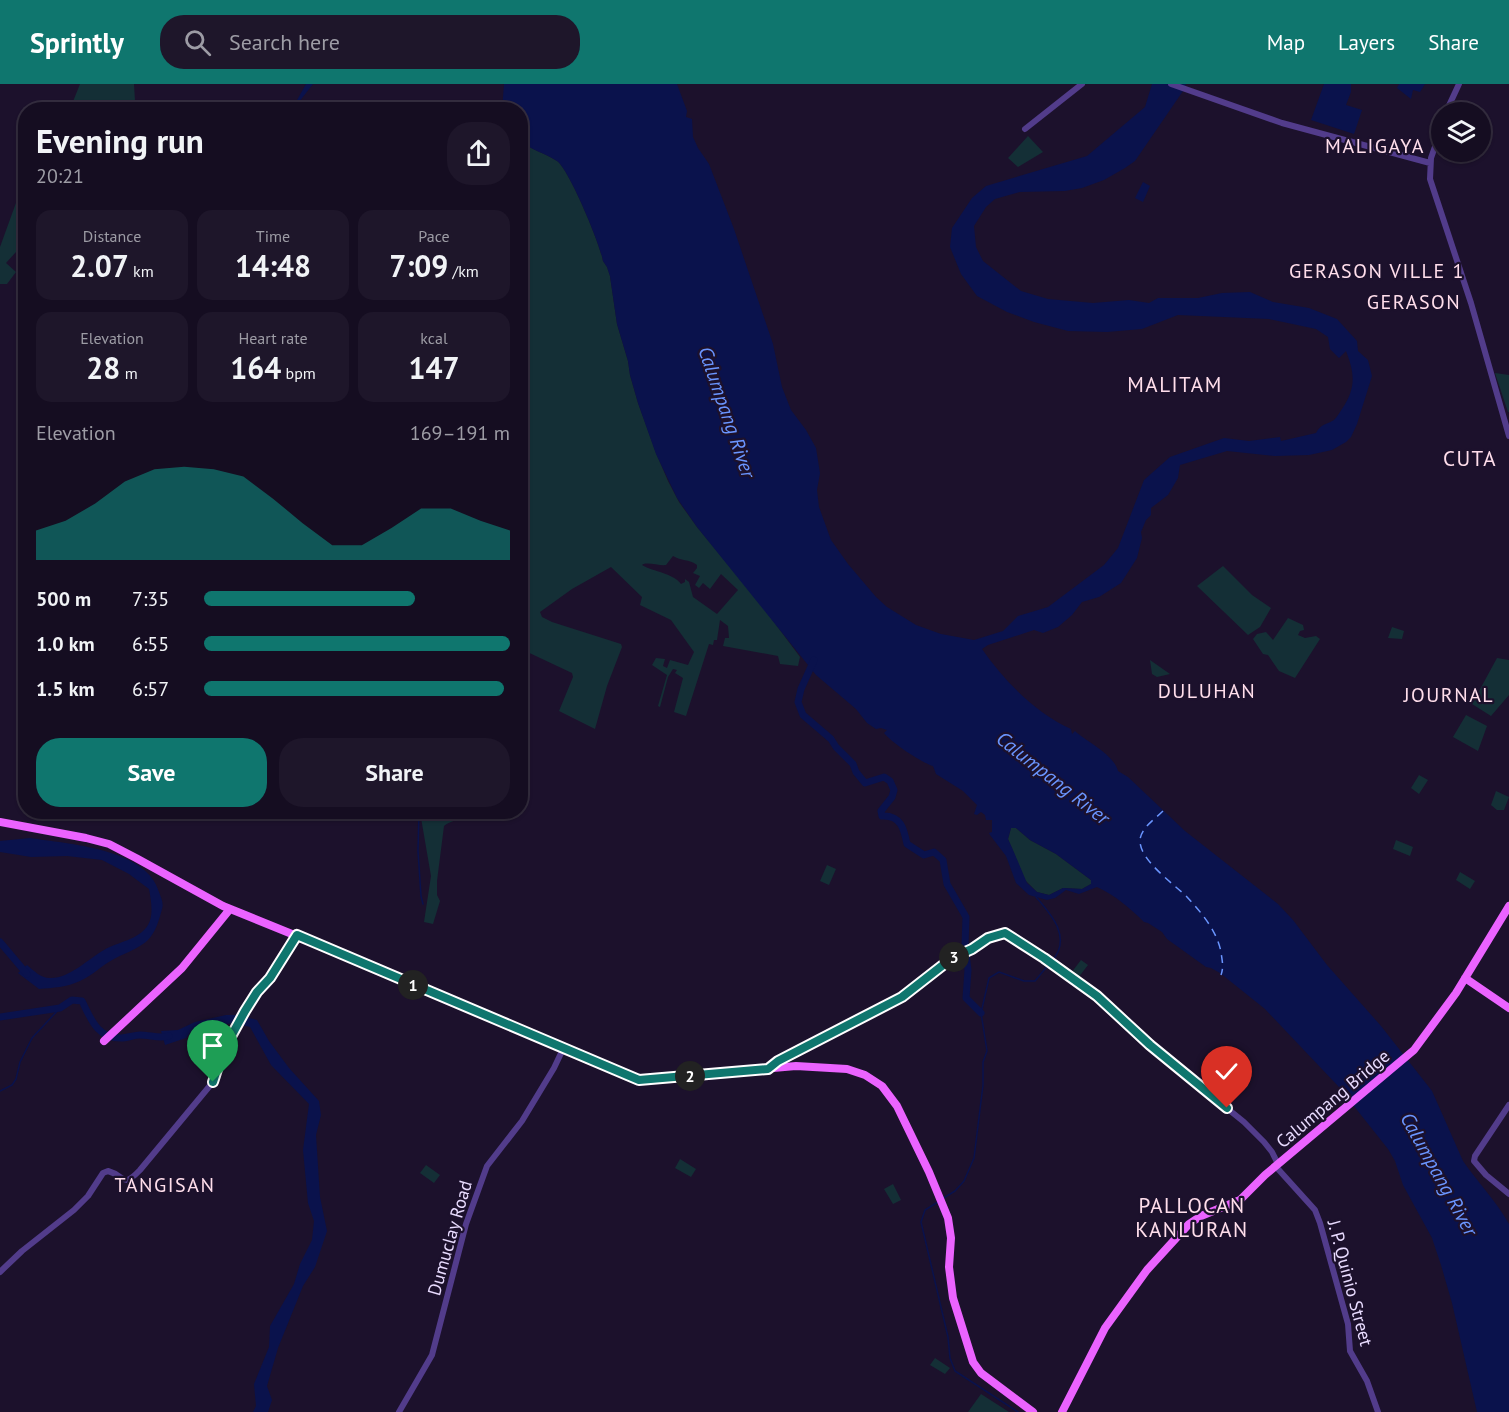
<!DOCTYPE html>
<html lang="en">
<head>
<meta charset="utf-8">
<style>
  body { margin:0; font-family:"PT Sans",sans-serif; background:#1e162a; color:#f1f3f6; height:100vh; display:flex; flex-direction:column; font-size:22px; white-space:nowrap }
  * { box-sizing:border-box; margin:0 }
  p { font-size:20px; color:#9d9ca5 }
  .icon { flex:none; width:33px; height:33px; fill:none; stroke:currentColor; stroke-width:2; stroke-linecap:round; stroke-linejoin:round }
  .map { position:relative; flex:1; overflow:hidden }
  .details { position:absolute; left:18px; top:18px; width:510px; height:717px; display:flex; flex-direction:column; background:#150d21; border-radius:24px; box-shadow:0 2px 4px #0004,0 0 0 2px #342d3f }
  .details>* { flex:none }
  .fabs { position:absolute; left:1431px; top:18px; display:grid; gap:12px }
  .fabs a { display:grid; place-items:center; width:60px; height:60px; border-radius:50%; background:#150d21; box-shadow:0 2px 4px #0004,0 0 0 2px #342d3f; font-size:30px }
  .pin { position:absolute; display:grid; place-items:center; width:51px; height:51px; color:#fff; margin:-62px -26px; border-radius:50% 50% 50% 0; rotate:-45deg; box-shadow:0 0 6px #0007 }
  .pin .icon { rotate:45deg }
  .km { position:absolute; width:30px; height:30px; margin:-15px; border-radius:50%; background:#222; color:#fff; font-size:16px; line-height:30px; text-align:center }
  .round { display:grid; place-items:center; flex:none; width:63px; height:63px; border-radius:24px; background:#1e162a }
  .headline { display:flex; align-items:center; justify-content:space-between; height:102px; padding:0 18px }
  h1 { font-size:33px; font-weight:800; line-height:45px }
  .figures { display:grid; grid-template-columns:repeat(3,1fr); gap:9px; height:102px; padding:6px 18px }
  .figures div { display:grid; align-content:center; border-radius:15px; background:#1e162a; text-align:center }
  .figures b { font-size:30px; font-weight:800 }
  .figures small { font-size:16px; font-weight:400 }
  .figures p { font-size:16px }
  .chart { height:168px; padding:12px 18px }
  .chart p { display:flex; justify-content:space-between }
  .chart svg { width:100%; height:108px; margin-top:6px; fill:#0f766e; opacity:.7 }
  .button { display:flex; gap:12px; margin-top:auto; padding:12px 18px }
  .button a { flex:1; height:69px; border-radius:24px; background:#0f766e; color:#fff; font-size:24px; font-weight:800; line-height:69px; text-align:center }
  .button a+a { background:#1e162a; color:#f1f3f6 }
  ul { padding:0 18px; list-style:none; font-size:20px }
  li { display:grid; grid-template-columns:96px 72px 1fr; align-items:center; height:45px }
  li i { height:15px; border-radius:8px; background:#0f766e }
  header { display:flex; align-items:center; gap:36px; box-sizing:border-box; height:84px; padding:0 30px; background:#0f766e; color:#fff }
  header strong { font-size:28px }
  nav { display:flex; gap:33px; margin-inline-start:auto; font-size:21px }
  .search { width:420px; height:54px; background:#1e162a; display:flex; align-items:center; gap:15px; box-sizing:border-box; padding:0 21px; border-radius:24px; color:#9d9ca5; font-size:22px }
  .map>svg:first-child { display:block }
</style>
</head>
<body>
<header>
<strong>Sprintly</strong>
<div class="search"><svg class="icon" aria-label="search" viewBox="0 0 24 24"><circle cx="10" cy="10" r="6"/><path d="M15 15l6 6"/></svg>Search here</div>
<nav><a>Map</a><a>Layers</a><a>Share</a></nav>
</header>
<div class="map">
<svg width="1509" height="1328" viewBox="0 0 1509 1328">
  <rect width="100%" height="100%" fill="#1c112c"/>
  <path fill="#142f36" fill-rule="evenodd" d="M80,0H134L135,17L144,25H70Z
    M1028,52L1043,68L1018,83L1008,74Z
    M521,57C531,66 545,69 557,77C569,85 601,162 603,177L607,183L610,192L617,240L628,277L630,291L638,319L656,369L668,397L679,418L697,443L762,522L800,573L798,582L780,580L778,572L723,562L725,554H729L728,542L720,536L717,556H714L713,561L709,560L686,632L674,628L683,594L675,589L677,586L673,585L668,593L660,623L658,622L667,591L652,581L656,574L665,575L663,582L667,584L670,576L688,581L694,568L671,536L640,521L642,513L611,483L572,505L540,528L542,533L552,538L621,560L622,563L607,602L595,645L559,627L573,593L572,589L521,565ZM673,472C681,477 689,475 697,481V484L693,489L700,492L695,501L699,504L703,499L710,505L721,490L738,506L717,530L693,513L689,498L685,495V498L681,500C673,489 654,488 642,481C646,477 659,482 666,481Z
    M25,94V158L6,179L16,188L7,200H0V163Z
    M1495,289L1509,291V328H1508Z
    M1223,482L1252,511L1271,524L1260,543L1248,551L1197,502Z
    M1288,534L1303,541L1304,546L1300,547L1298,551L1305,554L1316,552L1320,555L1295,594L1279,587L1268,571L1263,570L1253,555L1257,550L1266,548L1273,556Z
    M1392,543L1404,547L1402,555L1388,554Z
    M1497,574L1509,576V611L1491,632L1472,620Z
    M1150,576L1170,590L1157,593L1152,590Z
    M1466,631L1487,642L1478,667L1453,653Z
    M1419,691L1428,696L1419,710L1411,704Z
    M1496,707L1509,713L1504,726H1497L1491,721Z
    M420,728H462V731C457,737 450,737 444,742L437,797V811L440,817L433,840L424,838L431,792Z
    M1011,744H1016L1030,756L1056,770L1091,796V800L1082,805L1063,804L1049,811L1037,808L1025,796L1008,755Z
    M1396,756L1413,763L1410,772L1393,765Z
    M827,781L836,785L829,801L820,797Z
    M1460,788L1475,797L1470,805L1456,796Z
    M1081,876L1088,881L1078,894L1071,889Z
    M680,1075L696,1085L691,1093L675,1084Z
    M426,1081L440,1091L434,1099L420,1089Z
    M893,1100L901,1116L893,1120L884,1105Z
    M935,1274L950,1284L945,1290L930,1281Z
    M981,1310L1009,1328H968Z"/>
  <path fill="#0a124c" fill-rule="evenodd" d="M306,0H313L299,18L297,25H292Z
    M504,0H677L687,27L686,33L692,35L693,53L698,64L709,80L734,145L773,260L782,303L791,326L806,346L816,364L820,389L817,406L819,423L831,456L848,480L876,513L887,523L916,541L941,550L974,556L1003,547L1018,532L1048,523L1104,481L1118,464L1144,396L1170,373L1224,354L1249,357L1280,353L1281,357L1316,349C1321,340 1325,341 1334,336C1337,333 1340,328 1342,325C1356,304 1355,290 1346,267L1339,274L1330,265L1328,253L1316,245L1269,235L1178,231L1142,245L1107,248L1068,247L1034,238L1007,228L977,212L961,190L950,163L952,144L972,114L986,102L1087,72L1145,23L1152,0H1186L1183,7L1135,77L1125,84L1104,96L1082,104L1065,107L1020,108L995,115L986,123L974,142L976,163L983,177L1021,207L1048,215L1093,219L1129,216L1149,219L1158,214H1198L1222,209L1250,208L1273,218L1309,224L1337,235L1357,257L1358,267L1368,276L1372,292L1357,340L1351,353L1346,358L1332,366L1309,371L1275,372L1227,367L1180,381L1178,394L1168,411L1151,424V431L1146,436L1141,448L1142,454L1137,474L1121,499L1099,513L1082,518L1072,531L1058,543L1043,549L1034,546L1025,549L988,561L982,565C1004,597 1036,629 1071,645L1072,650L1075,647C1085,657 1114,670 1118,687L1128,693L1185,747L1278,820L1293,836L1327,881L1381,942L1432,1007L1463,1077C1478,1099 1495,1115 1509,1140V1328H1477L1452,1219L1441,1181L1432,1154L1403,1101L1395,1077L1388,1065L1338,1002L1265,925L1220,889L1211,884L1206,883L1167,855L1162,848L1148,839L1144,838C1130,824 1116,812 1097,803L1079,810L1066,806L1055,814L1047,816L1029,811L1016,799L1006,772L990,751L989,749L992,748V736H986L985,731L981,728L977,731L974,730L977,721L963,707L936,690L933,682C922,679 892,659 884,649L887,646L881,644L876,645L867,639L856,625L816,591L697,443L677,414L656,370L638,319L630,291L628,277L617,240L610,192L607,183L603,177C601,162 569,85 557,77C545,69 531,66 521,57L520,26H502ZM1011,744H1016L1030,756L1056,770L1091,796V800L1082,805L1063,804L1049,811L1037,808L1027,799L1013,766L1008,755Z
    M1324,0H1351V8L1346,21L1362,26L1354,50L1311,36Z
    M1399,0H1425L1420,8L1413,6L1411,15L1397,4Z
    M1143,98L1150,102L1143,118L1135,114Z
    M30,754C67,760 147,764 159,808C161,814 164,819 162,825C153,861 144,860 114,875C102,881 92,892 80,897C67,903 53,904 39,905L18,889L27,881C34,887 42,895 51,894C70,894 88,875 104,866C117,858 139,856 148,841C154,831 151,816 149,805L129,790L102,776L67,772L31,773L0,768V757Z
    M226,931H238L257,936L269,957L289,984L319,1017L321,1031L316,1051L320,1113L327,1147L315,1183L303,1202L278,1264L267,1302L272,1316L268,1328H253L256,1322L254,1300L269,1263L270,1242L294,1200L300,1180L312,1156L314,1137L308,1119L303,1066L309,1020L271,981L250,943L234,939L193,945L186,954L165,961L161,947L178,946L195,938Z"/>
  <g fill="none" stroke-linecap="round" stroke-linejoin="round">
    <path stroke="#0a124c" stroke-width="1.5" d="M419,728L418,767L421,812L423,820
      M1036,813C1052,831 1072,854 1052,877
      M0,1007L12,1001L16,995L20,978L32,954L60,924
      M942,1115L955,1107L964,1097L974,1074L983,1001V978L987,967L981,929L989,894L999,888L1024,897H1035L1049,880
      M938,1118L925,1126L921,1138L948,1253L950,1274L955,1287L1018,1328"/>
    <path stroke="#0a124c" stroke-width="7" d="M814,576L801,605L798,618L803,631L831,655L836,663L853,680L856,688L865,699L884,693L890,697L894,706L892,713L881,727L882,732C901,731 904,745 907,760L924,771L934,768L943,776L947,800L966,833L965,862L968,886L966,914L981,929
      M0,858L27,890
      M0,933L60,924L72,916L82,917C91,935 97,954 121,954C127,954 134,951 140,951C150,951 160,955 169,952"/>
    <path stroke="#6a95ff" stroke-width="1.5" stroke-dasharray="8 6" stroke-linecap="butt" d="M1163,727C1155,735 1141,744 1140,756C1139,776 1174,800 1187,813C1201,828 1217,847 1221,868C1222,876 1224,883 1221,891"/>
    <path stroke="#523c8b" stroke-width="6" d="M1171,0L1282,39L1430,79
      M1446,28L1459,0
      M1442,43L1431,74L1430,95L1471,219L1509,352
      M1025,45L1082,0
      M768,985L778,977L902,913L952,874L972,865L988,853L1005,849L1045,874L1097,912L1176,983L1244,1038L1264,1058L1272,1068L1277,1078
      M1509,1021L1475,1072L1474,1077L1486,1091L1509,1110
      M1278,1085L1315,1126L1320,1139L1348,1240L1350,1267L1367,1297L1378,1328
      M0,1188L22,1167L74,1126L88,1112L103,1089L108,1087C126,1092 122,1105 140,1086L213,998L223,967L245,927L257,908L270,894L297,851
      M399,1328L432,1271L466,1140L487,1082L522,1037L554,984L563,965"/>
    <path stroke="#eb63ff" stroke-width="8" d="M0,738L86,754L109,760L136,774L223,822L319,861L639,996L796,982L847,985L865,991L882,1002L897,1022L929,1088L948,1134L951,1154L949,1183L953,1214L973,1278L981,1289L1033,1328
      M1465,894L1509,924
      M104,957L182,884L230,825
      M1062,1328L1105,1244L1147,1186L1189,1140L1201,1132L1240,1116L1265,1091L1414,966L1456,909L1509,822"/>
  </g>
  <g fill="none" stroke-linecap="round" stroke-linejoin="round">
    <g stroke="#fff" stroke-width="12">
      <path id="route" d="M213,998L223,967L245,927L257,908L270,894L297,851L639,996L768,985L778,977L902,913L952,874L972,865L988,854L1005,849L1044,874L1097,912L1150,961L1227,1024"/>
    </g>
    <use href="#route" stroke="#0f766e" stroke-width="8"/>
  </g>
  <g text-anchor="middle" stroke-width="4.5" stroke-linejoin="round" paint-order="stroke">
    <g font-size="18" fill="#e9dcff" stroke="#1c112c">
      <text transform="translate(1333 1015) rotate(-40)" y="6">Calumpang Bridge</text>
      <text transform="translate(450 1154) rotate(-74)" y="6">Dumuclay Road</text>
      <text transform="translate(1350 1199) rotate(75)" y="6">J. P. Quinio Street</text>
    </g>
    <g font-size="20" letter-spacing="1.5" fill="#ffdeeb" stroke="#1c112c">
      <text x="1375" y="69">MALIGAYA</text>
      <text x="1377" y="194">GERASON VILLE 1</text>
      <text x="1414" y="225">GERASON</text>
      <text x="1207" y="614">DULUHAN</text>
      <text x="1449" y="618">JOURNAL</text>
      <text x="165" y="1108">TANGISAN</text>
    </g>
    <g font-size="20" font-style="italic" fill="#6a95ff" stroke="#1c112c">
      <text transform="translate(727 328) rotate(71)" y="7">Calumpang River</text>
      <text transform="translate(1053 694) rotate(38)" y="7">Calumpang River</text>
      <text transform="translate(1439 1090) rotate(61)" y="7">Calumpang River</text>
    </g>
    <g font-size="21" letter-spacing="1.5" fill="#ffdeeb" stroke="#1c112c">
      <text x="1175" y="308">MALITAM</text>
      <text x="1470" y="382">CUTA</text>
      <text x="1192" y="1129">PALLOCAN<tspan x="1192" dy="24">KANLURAN</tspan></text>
    </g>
  </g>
</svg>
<div class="fabs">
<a><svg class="icon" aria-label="layers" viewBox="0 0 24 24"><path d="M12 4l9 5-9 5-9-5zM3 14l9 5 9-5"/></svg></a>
</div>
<div class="pin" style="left:213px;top:998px;background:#1e9e55"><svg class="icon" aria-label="arrive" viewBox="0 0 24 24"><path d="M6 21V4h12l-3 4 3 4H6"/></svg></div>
<div class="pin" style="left:1227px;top:1024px;background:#d93025"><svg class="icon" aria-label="check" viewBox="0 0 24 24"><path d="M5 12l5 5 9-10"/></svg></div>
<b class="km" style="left:413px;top:901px">1</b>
<b class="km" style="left:690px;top:992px">2</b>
<b class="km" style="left:954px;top:873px">3</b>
<section class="details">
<div class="headline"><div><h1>Evening run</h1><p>20:21</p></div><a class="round"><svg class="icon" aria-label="share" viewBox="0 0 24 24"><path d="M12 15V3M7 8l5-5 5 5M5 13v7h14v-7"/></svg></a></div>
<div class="figures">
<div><p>Distance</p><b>2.07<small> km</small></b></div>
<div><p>Time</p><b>14:48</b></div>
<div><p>Pace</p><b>7:09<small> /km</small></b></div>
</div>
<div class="figures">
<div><p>Elevation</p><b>28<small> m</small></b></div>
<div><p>Heart rate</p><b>164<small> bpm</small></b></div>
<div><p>kcal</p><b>147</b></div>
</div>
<div class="chart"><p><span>Elevation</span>169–191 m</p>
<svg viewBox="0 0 160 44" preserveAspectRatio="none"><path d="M0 44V32L10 28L20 21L30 12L40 7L50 6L60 7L70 10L80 19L90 29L100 38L110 38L120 31L130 23L140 23L150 28L160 32V44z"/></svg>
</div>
<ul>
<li><b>500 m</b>7:35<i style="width:69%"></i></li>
<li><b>1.0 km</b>6:55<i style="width:100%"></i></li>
<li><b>1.5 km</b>6:57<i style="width:98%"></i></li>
</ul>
<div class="button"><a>Save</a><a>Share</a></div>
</section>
</div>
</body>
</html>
